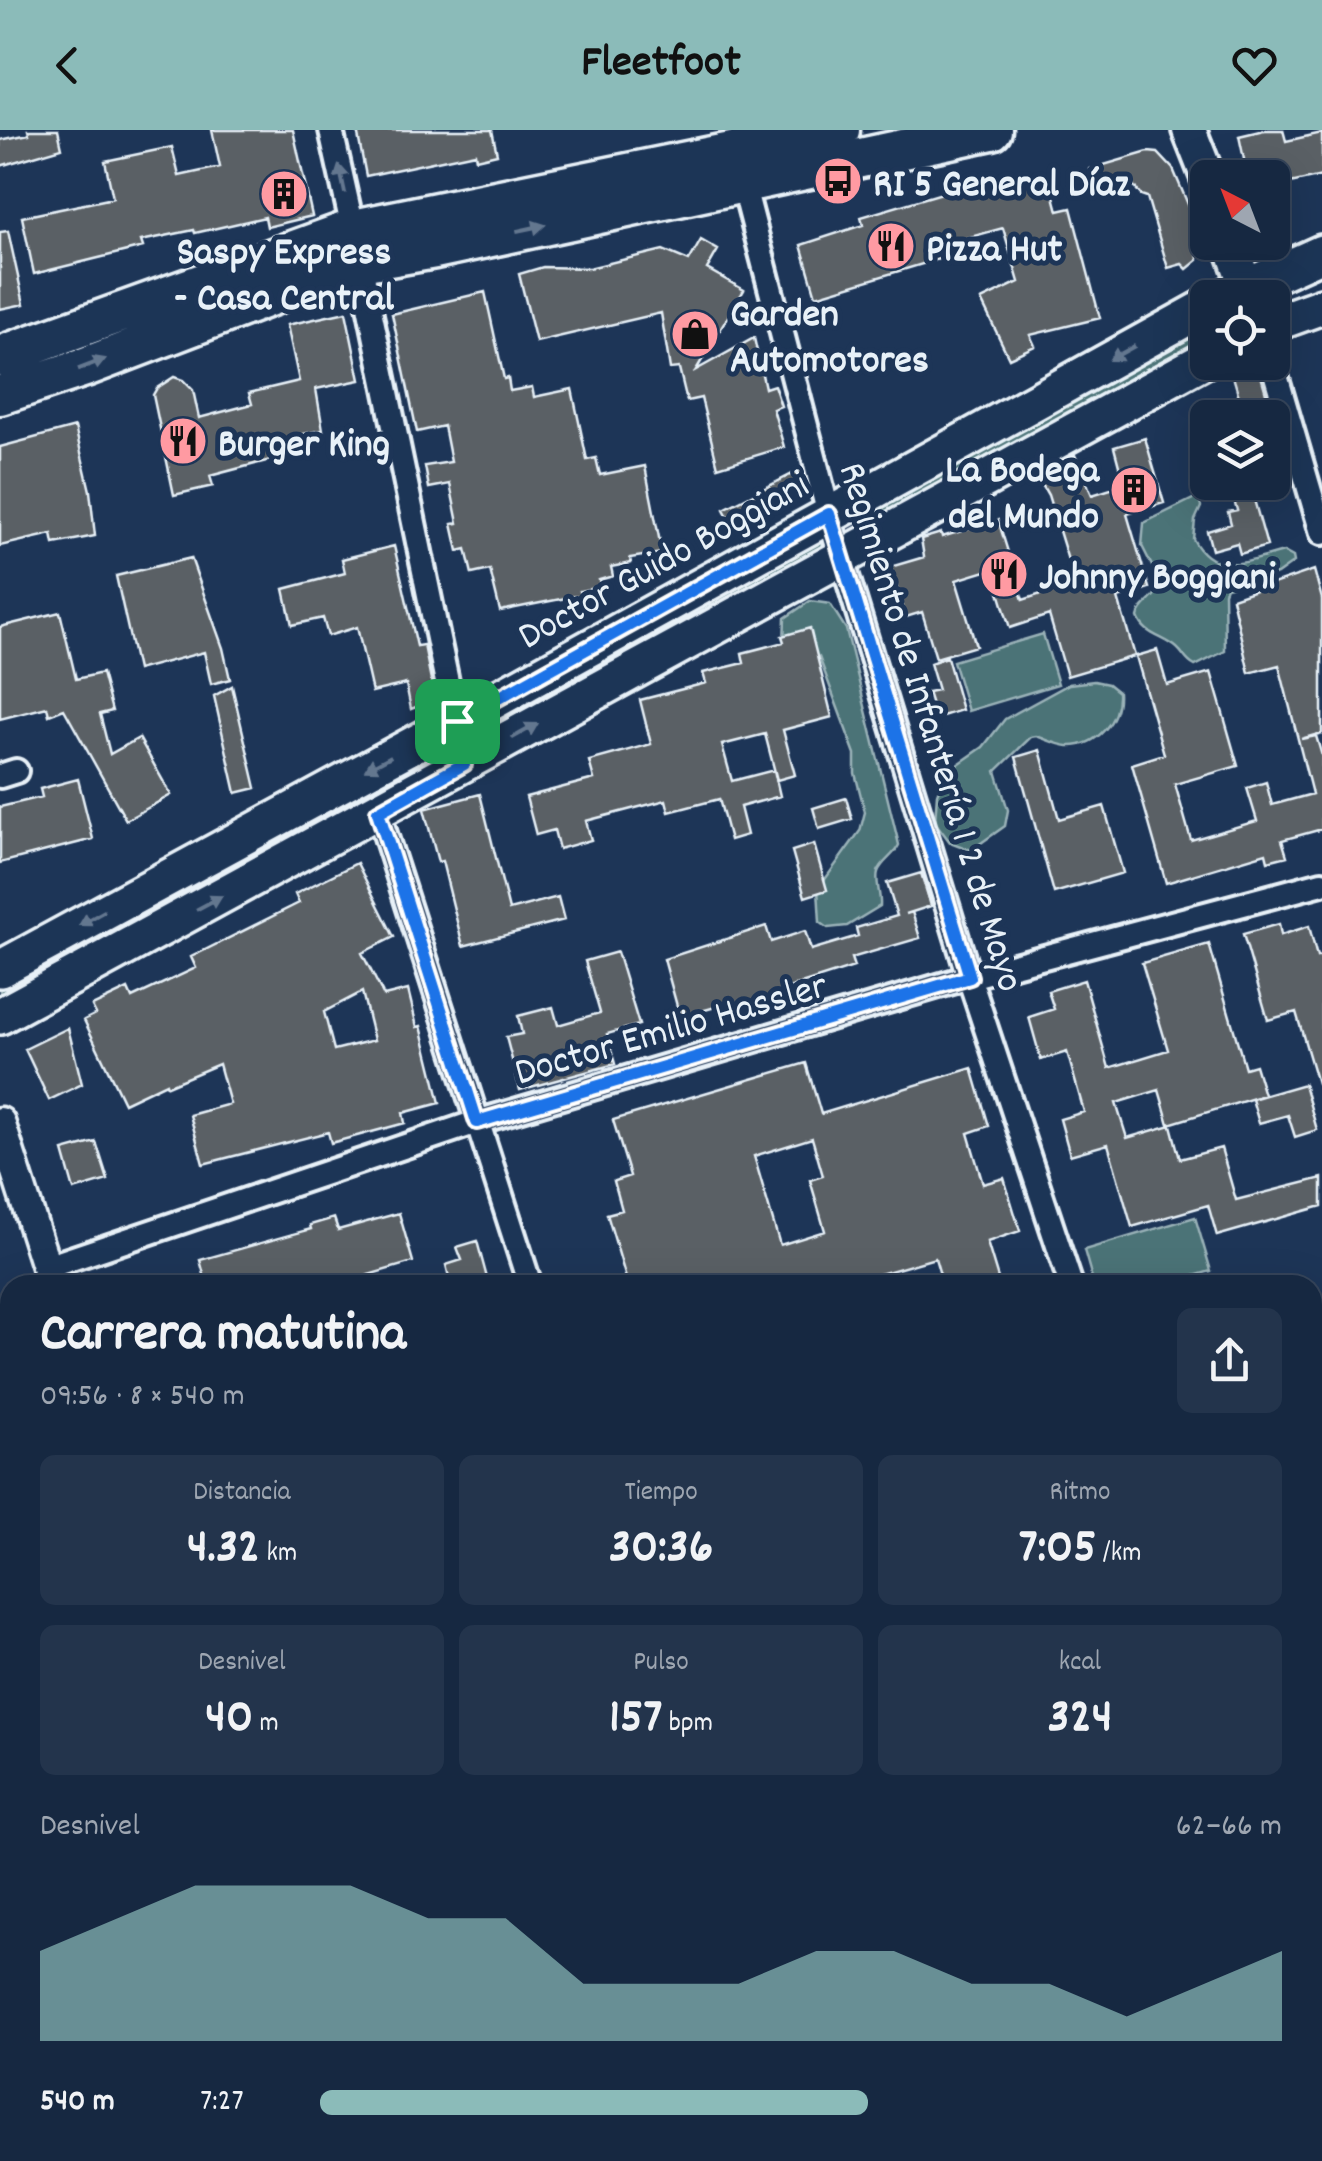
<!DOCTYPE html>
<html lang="es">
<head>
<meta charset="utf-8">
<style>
  body { margin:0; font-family:Dekko,sans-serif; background:#23344c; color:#f1f3f6; height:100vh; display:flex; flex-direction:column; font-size:38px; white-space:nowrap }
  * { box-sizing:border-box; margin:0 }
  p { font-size:32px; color:#9ea6b1 }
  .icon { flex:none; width:55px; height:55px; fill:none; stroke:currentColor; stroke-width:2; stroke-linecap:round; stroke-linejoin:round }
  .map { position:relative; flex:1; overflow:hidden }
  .panel { position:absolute; left:0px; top:1145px; width:1322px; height:888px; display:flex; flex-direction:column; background:#162841; border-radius:30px 30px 0 0; box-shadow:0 10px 40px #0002,0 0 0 2px #35445a }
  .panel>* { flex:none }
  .needle { width:65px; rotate:318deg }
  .buttons { position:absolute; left:1190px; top:30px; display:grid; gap:20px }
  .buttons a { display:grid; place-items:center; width:100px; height:100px; border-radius:15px; background:#162841; box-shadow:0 10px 40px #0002,0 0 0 2px #35445a; font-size:50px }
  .pin { position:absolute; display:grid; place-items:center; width:85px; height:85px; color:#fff; margin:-42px; border-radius:20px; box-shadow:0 5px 15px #0006 }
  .round { display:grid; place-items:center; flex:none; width:105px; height:105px; border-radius:15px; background:#23344c }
  .head { display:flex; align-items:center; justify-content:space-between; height:170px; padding:0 40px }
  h1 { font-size:55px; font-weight:800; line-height:75px }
  .metrics { display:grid; grid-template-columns:repeat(3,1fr); gap:15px; height:170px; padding:10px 40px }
  .metrics div { display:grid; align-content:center; border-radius:15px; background:#23344c; text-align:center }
  .metrics b { font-size:50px; font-weight:800 }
  .metrics small { font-size:28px; font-weight:400 }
  .metrics p { font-size:28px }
  .chart { height:280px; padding:20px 40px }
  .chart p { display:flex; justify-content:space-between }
  .chart svg { width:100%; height:180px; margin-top:10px; fill:#8bbbb9; opacity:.7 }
  ul { padding:0 40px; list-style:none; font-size:32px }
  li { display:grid; grid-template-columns:160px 120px 1fr; align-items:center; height:75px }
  li i { height:25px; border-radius:12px; background:#8bbbb9 }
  header { display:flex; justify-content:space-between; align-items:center; height:130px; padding:0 40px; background:#8bbbb9; color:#111; font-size:45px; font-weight:800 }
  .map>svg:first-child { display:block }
</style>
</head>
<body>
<header><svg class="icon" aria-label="back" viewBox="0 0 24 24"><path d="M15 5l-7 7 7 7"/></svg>Fleetfoot<svg class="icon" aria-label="heart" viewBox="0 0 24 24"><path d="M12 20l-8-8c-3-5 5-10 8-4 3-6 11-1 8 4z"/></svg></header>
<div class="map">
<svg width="1322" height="2031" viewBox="0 0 1322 2031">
  <rect width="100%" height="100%" fill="#1d3557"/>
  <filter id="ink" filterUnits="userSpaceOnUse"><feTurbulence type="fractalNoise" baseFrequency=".01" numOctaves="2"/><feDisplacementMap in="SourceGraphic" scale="20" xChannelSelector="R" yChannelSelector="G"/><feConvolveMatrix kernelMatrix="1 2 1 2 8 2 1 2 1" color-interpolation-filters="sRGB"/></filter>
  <g filter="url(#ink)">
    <path fill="#4b7377" stroke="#9ab2b8" stroke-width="2.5" d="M1207,188V212L862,394L855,390Z
      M1193,369H1199L1201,377L1195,390L1193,409C1214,449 1250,430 1284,422L1293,427L1294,432L1277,444L1226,457L1224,462L1225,521L1195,536C1185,531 1185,525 1177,518C1163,506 1144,505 1138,487C1141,473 1157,469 1161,454L1142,416L1144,393Z
      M816,397L827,413L824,416L478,607L469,603Z
      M810,471L830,474L846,499L899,715C894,726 882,731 878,742C875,751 881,765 880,776L847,796L828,798L820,792L818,759L860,701L865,682L855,643V624L819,527L784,512L785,488Z
      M1043,504L1058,554L968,581L953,531Z
      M1094,551L1108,554L1118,562C1120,590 1097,617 1068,616C1057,615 1046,609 1036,606L1031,607L996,641L1008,680L1005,696L971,720L950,712L935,692L937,664L947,642L983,617L1005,589L1069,554Z
      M439,612L443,619L438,630L0,869V847Z
      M1195,1087L1211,1141L1163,1155H1094L1084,1120Z"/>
    <path fill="#5a6065" stroke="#e8f1f8" stroke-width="2.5" fill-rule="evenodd" d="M28,0H58L62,18L0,36V10L29,4Z
      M212,0H293L312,86L267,97L265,87L195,103L194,100L141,111L143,117L34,144L22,87L113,68L105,31L172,17L179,46L220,37Z
      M357,0H492L497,24L476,29L475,23L366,46Z
      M1264,0H1283L1286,11L1322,3V46L1272,57V48H1248L1239,6Z
      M1148,22L1158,23L1173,39L1195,91L1198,130L1187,139L1182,134L1168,138L1147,67L1141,65L1132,54L1098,64L1090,39Z
      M1006,44L1010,58L1049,47L1058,81L1071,78L1100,188L1030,205L1035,216L1009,228L981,170L1019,152L1003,98L952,112L956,124L816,166L801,115L863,95L861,87Z
      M8,101L24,174L0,179V102Z
      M701,110L718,120L707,139L744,160L696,240L754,208L765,258L774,255L781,276L773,279L784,317L718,337L701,268L687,271L679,238L670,239L661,183L536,212L519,144L543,137L589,138L663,120L689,131Z
      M485,162L504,249L508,248L510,261L532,257L534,267L572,259L587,330L596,328L600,345L645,336L662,423L630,428L631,433L611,437L613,446L599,450L601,457L580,461L581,465L500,481L490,440L472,444L466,419L458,421L452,394L458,393L450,354L429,358L425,336L451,332L444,296L417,302L392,184Z
      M346,182L360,250L316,259L323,300L304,304L308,320L210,346L213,356L174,365L153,265L157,258L174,247L183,250L193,260L199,288L252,274L249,263L299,251L287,195Z
      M1241,232H1257L1292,353L1272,358V288H1198L1197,283L1240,270L1230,236Z
      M75,297L90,361L95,406L54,414L52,404L0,416V317Z
      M1145,308L1164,373L1127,384L1149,458L1118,468L1135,526L1067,546L1049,485L1010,498L992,439L956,450L976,516L936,528L922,482L906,487L890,437L924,427L921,409L941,403L942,407L998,390L1023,470L1075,453L1048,365L1037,346L1075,325L1092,365L1124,355L1114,317Z
      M802,339L804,346L799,362L733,396L724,379Z
      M1229,352H1249L1267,416L1240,424L1237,413L1212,420L1207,401L1231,394L1228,382L1237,380Z
      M394,416L417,516L424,515L433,560L429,572L411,579L406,554L372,562L357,497L328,506L323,488L292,495L284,459L345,443L342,429Z
      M191,428L223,518L230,549L211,554L204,522L137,540L116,446Z
      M1314,440L1322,469V603L1301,609L1316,606L1322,626V699L1282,710L1287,726L1268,731L1266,723L1166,753L1132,634L1164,624L1136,526L1157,520L1167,555L1211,542L1224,587L1238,636L1175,654L1191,710L1257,691L1247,658L1266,652L1272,675L1312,664L1279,535L1249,543L1232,468Z
      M60,482L76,549L102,543L112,581L100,584L110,624L139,608L171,665L126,690L64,579L49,585L47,577L0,589V497Z
      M810,498L832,587L783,600L795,645L777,650L765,604L722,615L732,651L774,640L780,666L740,677L747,705L730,710L719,669L669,682L666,670L586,691L591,710L559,719L554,700L536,705L526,667L594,649L589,631L651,614L640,570L706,553L703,543L744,533L742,523L784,512L782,506Z
      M947,527L962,580L936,588L928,562L938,560L930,533Z
      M232,556L256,658L236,663L214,566Z
      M1040,620L1059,689L1104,676L1123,743L1054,763L1016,627Z
      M78,649L93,709L0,733V677L42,667L40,659Z
      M480,664L509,780L558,767L564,790L463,816L442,731L438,732L424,679Z
      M846,668L852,689L819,699L813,678Z
      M814,714L827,760L805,767L792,721Z
      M357,733L394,807L362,823L384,866L408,860L417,897L421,896L440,973L403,983L405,993L331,1013L328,1002L203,1034L190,985L230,974L219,934L167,956L166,953L124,973L84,890L96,884L92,876L128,859L132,868L196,838L191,827L299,773L295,764ZM362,862L374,910L334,920L324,882Z
      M921,743L931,776L906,784L912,782L920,808L851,828L854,837L785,859L788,872L731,889L726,874L680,887L664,829L766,796L771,812L805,801L811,820L858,806L856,798L897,786L887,753Z
      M1279,794L1281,805L1309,796L1317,827L1322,826V952L1317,953L1296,882L1268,890L1243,804Z
      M1209,814L1245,938L1255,935L1264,965L1169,994L1159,960L1116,973L1127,1008L1171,995L1180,1029L1221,1018L1236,1070L1322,1048V1076L1217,1106L1208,1075L1132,1097L1108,1014L1070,1025L1060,989L1084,982L1067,922L1041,930L1029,887L1054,879L1048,861L1084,850L1109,938L1168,920L1142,833Z
      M617,822L639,895L607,904L615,934L520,960L506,907L522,904L518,886L553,877L558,895L600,883L585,831Z
      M68,898L82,954L49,970L25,919Z
      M806,933L821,984L972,938L989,996L968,1003L983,1054L1004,1048L1020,1101L987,1112L1000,1155H943L935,1128L842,1155H628L607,1084L622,1080L614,1051L630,1046L613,990ZM812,1008L823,1046L810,1050L825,1101L780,1115L754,1026Z
      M1304,954L1317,1000L1295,1007L1288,985L1259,993L1252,969Z
      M96,1012L108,1050L74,1060L63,1021Z
      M399,1083L413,1132L368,1145L371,1155H207L200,1130L311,1099L310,1095L334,1088L338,1100Z
      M477,1111L487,1148L451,1155L446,1135L462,1130L457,1117Z"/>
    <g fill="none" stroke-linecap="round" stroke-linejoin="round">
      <g stroke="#e8f1f8" stroke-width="30">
        <path id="minor" d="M331,0L353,99
          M743,53L833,400L969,847L1071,1155
          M360,132L464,634
          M1272,232L1322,403
          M0,646L16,641
          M378,682L530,1155
          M47,1137L477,992L969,847L1322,753
          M1312,1741L1322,1739
          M0,1843L10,1876
          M1312,1985L1322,2014
          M0,2020L10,2018
          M49,2022L51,2031
          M784,2022L786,2031
          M347,2031L375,2022"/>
      </g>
      <g stroke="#e8f1f8" stroke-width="35">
        <path id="tertiary" d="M0,992L52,1155
          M1312,1347L1322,1344
          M0,1732L10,1729
          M309,2022L312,2031"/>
      </g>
      <g stroke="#e8f1f8" stroke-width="40">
        <path id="secondary" d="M1189,0L1208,48
          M1230,112L1250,168"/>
      </g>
      <g stroke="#e8f1f8" stroke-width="42">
        <path id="primary" d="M1222,168L1322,123
          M1272,194L1322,176
          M0,839L457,591L1208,176
          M0,886L1208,228"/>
      </g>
      <g stroke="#e8f1f8" stroke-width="45">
        <path id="trunk" d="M0,226L353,99L840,0
          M0,265L85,237L360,132L435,119L992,0"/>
      </g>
      <use href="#minor" stroke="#1d3557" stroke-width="22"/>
      <use href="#tertiary" stroke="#1d3557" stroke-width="28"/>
      <use href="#secondary" stroke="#1d3557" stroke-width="32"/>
      <use href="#primary" stroke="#1d3557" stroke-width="35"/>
      <use href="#trunk" stroke="#1d3557" stroke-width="38"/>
    </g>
    <defs><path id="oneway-solid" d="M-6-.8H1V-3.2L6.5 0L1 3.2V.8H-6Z" transform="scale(2.5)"/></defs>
    <g fill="#64778f">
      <use href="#oneway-solid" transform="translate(342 49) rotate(-102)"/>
      <use href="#oneway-solid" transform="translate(531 98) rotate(-12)"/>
      <use href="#oneway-solid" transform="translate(1122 223) rotate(151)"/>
      <use href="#oneway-solid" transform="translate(92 234) rotate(-21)"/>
      <use href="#oneway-solid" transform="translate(525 601) rotate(-29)"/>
      <use href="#oneway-solid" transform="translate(378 633) rotate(152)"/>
      <use href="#oneway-solid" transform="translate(209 773) rotate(-28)"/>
      <use href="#oneway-solid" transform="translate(92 788) rotate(151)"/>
    </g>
  </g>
  <g fill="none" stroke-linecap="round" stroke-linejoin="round" filter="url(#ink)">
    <g stroke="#fff" stroke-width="20">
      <path id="route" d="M829,384L970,847L477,992L378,682L464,634L457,591Z"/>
    </g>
    <use href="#route" stroke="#1a73e8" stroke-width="12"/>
  </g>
  <defs>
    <g id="bus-disc" transform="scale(2.5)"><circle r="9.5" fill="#ff9aa2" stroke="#1d3557"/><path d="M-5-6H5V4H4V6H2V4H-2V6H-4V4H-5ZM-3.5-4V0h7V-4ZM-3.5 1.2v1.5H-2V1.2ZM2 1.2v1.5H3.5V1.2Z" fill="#111"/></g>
    <g id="building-disc" transform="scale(2.5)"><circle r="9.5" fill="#ff9aa2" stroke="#1d3557"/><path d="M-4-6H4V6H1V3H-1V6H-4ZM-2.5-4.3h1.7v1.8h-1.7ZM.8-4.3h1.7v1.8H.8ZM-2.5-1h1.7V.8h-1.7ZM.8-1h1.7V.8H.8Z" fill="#111"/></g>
    <g id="restaurant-disc" transform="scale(2.5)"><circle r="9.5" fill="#ff9aa2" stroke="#1d3557"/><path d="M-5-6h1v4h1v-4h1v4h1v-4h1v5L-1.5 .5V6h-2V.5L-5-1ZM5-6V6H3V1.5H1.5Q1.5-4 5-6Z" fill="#111"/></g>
    <g id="shop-disc" transform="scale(2.5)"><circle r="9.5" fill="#ff9aa2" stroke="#1d3557"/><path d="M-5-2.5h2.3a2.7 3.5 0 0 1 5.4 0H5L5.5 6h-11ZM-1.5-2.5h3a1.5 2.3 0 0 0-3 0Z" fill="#111"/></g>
  </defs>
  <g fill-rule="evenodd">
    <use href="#bus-disc" x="838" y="51"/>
    <use href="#building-disc" x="284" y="64"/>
    <use href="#restaurant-disc" x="891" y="116"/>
    <use href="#shop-disc" x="695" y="204"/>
    <use href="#restaurant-disc" x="183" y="311"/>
    <use href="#building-disc" x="1134" y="360"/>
    <use href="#restaurant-disc" x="1004" y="444"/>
  </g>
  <g text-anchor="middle" stroke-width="10" stroke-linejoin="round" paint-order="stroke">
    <g font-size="40" font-weight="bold" fill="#e8f1f8" stroke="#1d3557" text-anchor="start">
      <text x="873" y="65">RI 5 General Díaz</text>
      <text x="926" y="130">Pizza Hut</text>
      <text x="284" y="133" text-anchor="middle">Saspy Express<tspan x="284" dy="46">- Casa Central</tspan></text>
      <text x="730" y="195">Garden<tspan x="730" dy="46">Automotores</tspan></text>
      <text x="218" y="325">Burger King</text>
      <text x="1099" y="351" text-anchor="end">La Bodega<tspan x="1099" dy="46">del Mundo</tspan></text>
      <text x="1039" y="458">Johnny Boggiani</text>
    </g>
    <g font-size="40" fill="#e8f1f8" stroke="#1d3557">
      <text transform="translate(662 428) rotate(-29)" y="14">Doctor Guido Boggiani</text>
      <text transform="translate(934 596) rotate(73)" y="14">Regimiento de Infantería 1 2 de Mayo</text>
      <text transform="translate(670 896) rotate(-16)" y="14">Doctor Emilio Hassler</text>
    </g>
  </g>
</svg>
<div class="buttons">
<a><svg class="needle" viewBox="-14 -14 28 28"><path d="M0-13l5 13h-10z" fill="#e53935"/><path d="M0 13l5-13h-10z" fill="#9ea6b1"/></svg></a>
<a><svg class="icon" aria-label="locate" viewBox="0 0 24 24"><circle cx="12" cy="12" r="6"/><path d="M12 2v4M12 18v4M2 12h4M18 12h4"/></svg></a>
<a><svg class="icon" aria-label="layers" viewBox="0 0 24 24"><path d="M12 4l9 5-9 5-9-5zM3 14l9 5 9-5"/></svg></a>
</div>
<div class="pin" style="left:457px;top:591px;background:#1e9e55"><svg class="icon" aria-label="arrive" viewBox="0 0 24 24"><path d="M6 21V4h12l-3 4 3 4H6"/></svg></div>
<section class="panel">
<div class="head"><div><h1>Carrera matutina</h1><p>09:56 · 8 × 540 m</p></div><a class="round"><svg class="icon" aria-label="share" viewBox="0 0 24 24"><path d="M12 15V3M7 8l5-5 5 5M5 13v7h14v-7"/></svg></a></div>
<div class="metrics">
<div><p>Distancia</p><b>4.32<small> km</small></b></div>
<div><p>Tiempo</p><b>30:36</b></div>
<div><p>Ritmo</p><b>7:05<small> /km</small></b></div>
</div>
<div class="metrics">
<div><p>Desnivel</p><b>40<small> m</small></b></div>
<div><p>Pulso</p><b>157<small> bpm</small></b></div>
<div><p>kcal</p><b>324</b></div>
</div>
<div class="chart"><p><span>Desnivel</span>62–66 m</p>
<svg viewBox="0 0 160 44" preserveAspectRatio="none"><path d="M0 44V22L10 14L20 6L30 6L40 6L50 14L60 14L70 30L80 30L90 30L100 22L110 22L120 30L130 30L140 38L150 30L160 22V44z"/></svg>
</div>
<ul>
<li><b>540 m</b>7:27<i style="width:57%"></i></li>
</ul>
</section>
</div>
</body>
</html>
